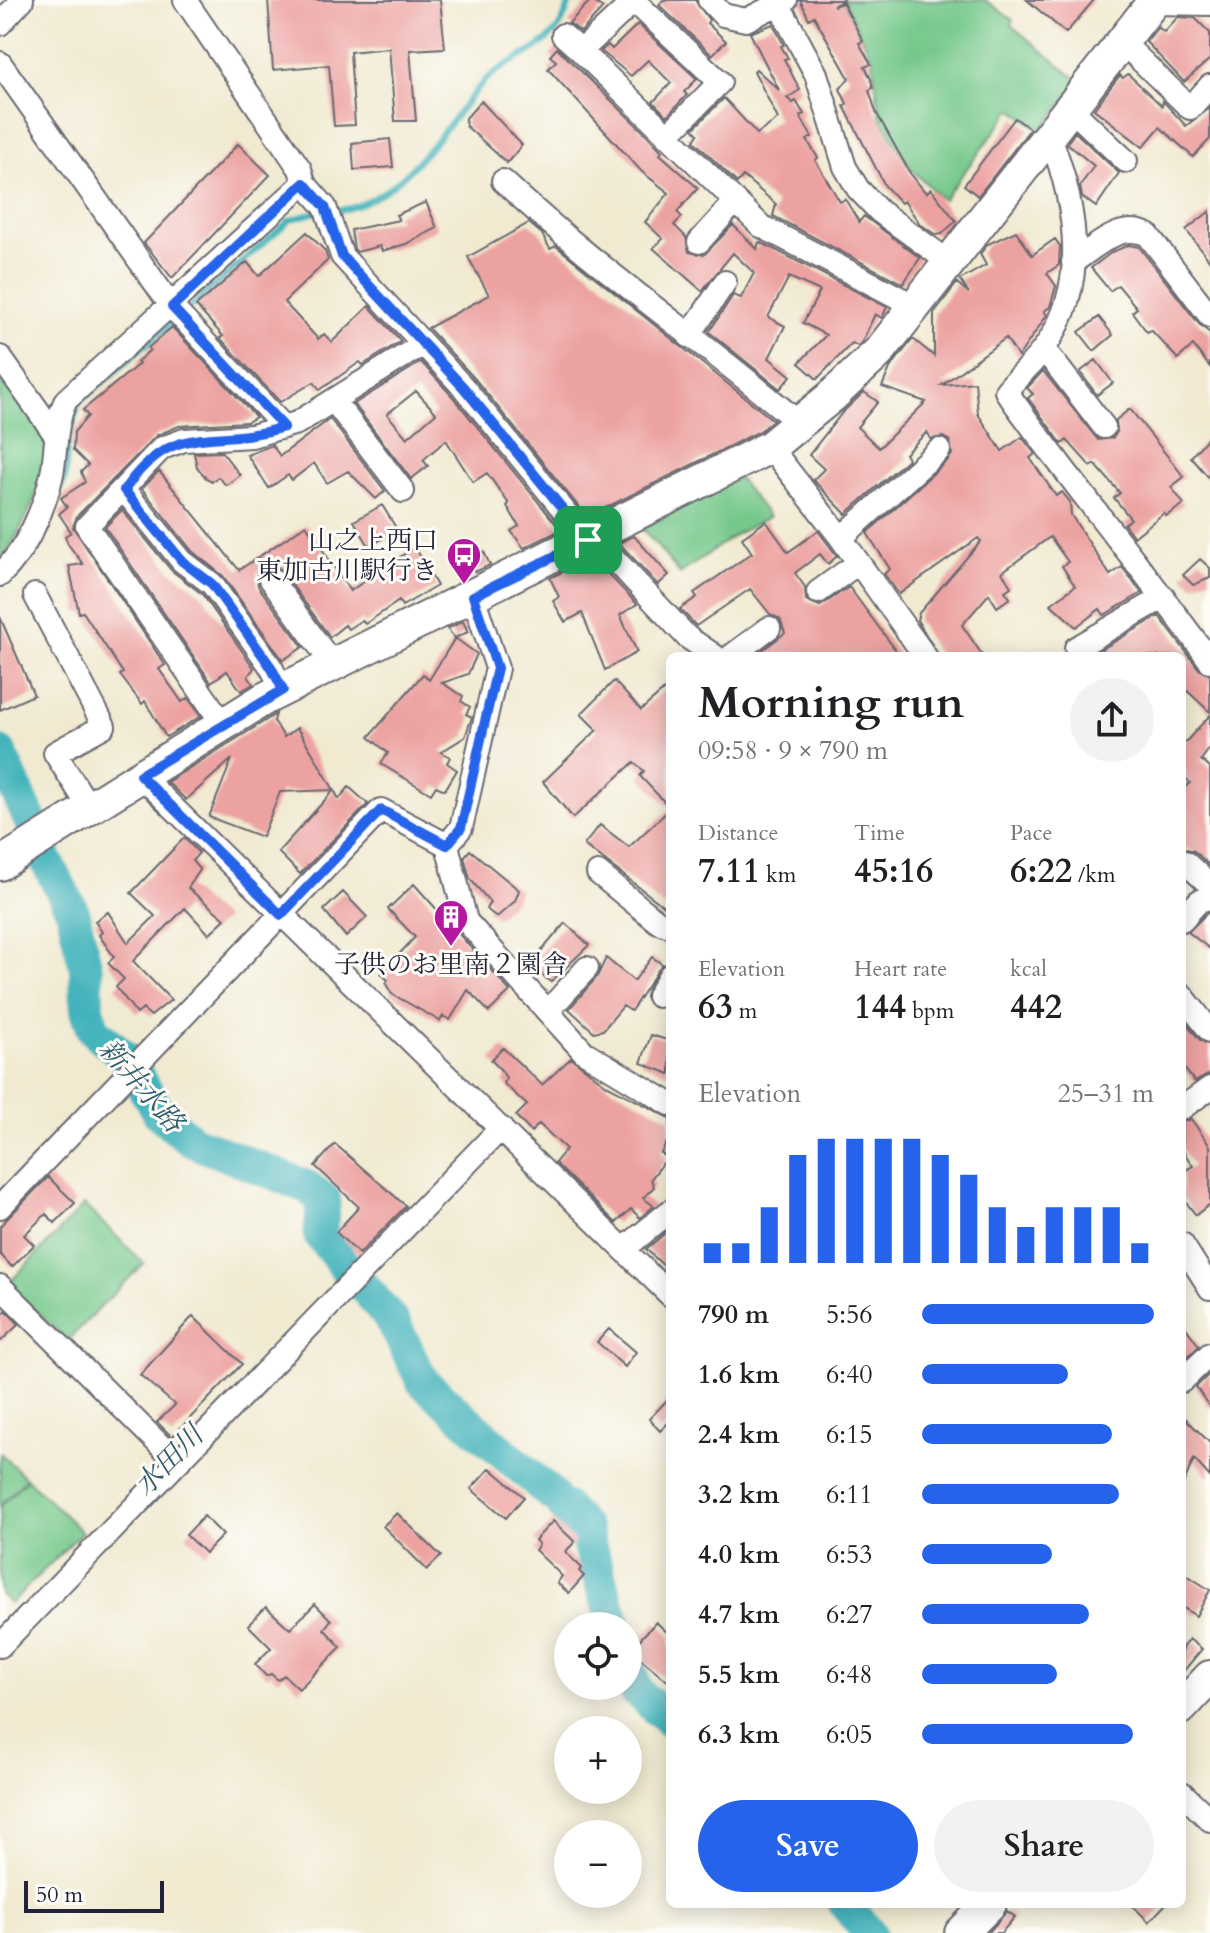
<!DOCTYPE html>
<html lang="en">
<head>
<meta charset="utf-8">
<style>
  body { margin:0; font-family:Cardo,"Noto Serif JP",serif; background:#f2f2f2; color:#202124; height:100vh; display:flex; flex-direction:column; font-size:30px; white-space:nowrap }
  * { box-sizing:border-box; margin:0 }
  p { font-size:26px; color:#757577 }
  .icon { flex:none; width:44px; height:44px; fill:none; stroke:currentColor; stroke-width:2; stroke-linecap:round; stroke-linejoin:round }
  .map { position:relative; flex:1; overflow:hidden }
  .details { position:absolute; left:666px; top:652px; width:520px; height:1256px; display:flex; flex-direction:column; background:#fff; border-radius:12px; box-shadow:0 4px 20px #0003 }
  .details>* { flex:none }
  .tools { position:absolute; left:554px; top:1612px; display:grid; gap:16px }
  .tools a { display:grid; place-items:center; width:88px; height:88px; border-radius:50%; background:#fff; box-shadow:0 4px 20px #0003; font-size:40px }
  .scale { position:absolute; left:24px; bottom:20px; width:140px; box-sizing:border-box; padding-left:8px; border:4px solid #22223b; border-top:0; font-size:22px; line-height:28px; white-space:nowrap; color:#22223b; -webkit-text-stroke:6px #fdfcf7; paint-order:stroke }
  .pin { position:absolute; display:grid; place-items:center; width:68px; height:68px; color:#fff; margin:-34px; border-radius:16px; box-shadow:0 4px 12px #0006 }
  .round { display:grid; place-items:center; flex:none; width:84px; height:84px; border-radius:42px; background:#f2f2f2 }
  .head { display:flex; align-items:center; justify-content:space-between; height:136px; padding:0 32px }
  h1 { font-size:44px; font-weight:800; line-height:60px }
  .stats { display:grid; grid-template-columns:repeat(3,1fr); gap:12px; height:136px; padding:8px 32px }
  .stats div { display:grid; align-content:center }
  .stats b { font-size:34px; font-weight:800 }
  .stats small { font-size:22px; font-weight:400 }
  .stats p { font-size:22px }
  .chart { height:224px; padding:16px 32px }
  .chart p { display:flex; justify-content:space-between }
  .chart svg { width:100%; height:144px; margin-top:8px; stroke:#2563eb; stroke-width:6 }
  .cta { display:flex; gap:16px; margin-top:auto; padding:16px 32px }
  .cta a { flex:1; height:92px; border-radius:48px; background:#2563eb; color:#fff; font-size:32px; font-weight:800; line-height:92px; text-align:center }
  .cta a+a { background:#f2f2f2; color:#202124 }
  ul { padding:0 32px; list-style:none; font-size:26px }
  li { display:grid; grid-template-columns:128px 96px 1fr; align-items:center; height:60px }
  li i { height:20px; border-radius:10px; background:#2563eb }
  .map>svg:first-child { display:block }
</style>
</head>
<body>
<div class="map">
<svg width="1210" height="1933" viewBox="0 0 1210 1933">
  <rect width="100%" height="100%" fill="#fdfcf7"/>
  <filter id="ink" filterUnits="userSpaceOnUse"><feTurbulence type="fractalNoise" baseFrequency=".0125" numOctaves="2"/><feDisplacementMap in="SourceGraphic" scale="16" xChannelSelector="R" yChannelSelector="G"/><feConvolveMatrix kernelMatrix="1 2 1 2 8 2 1 2 1" color-interpolation-filters="sRGB"/></filter>
  <filter id="wash" filterUnits="userSpaceOnUse"><feTurbulence type="fractalNoise" baseFrequency=".006" numOctaves="4" result="noise"/><feDisplacementMap in="SourceGraphic" scale="32" xChannelSelector="R" yChannelSelector="G"/><feGaussianBlur stdDeviation="1.8" result="paint"/><feColorMatrix in="noise" values="0 0 0 0 0 0 0 0 0 0 0 0 0 0 0 0 0 1.4 0 .05"/><feComposite in="paint" operator="in"/></filter>
  <g filter="url(#wash)">
    <rect width="100%" height="100%" fill="#f1ead1"/>
    <path fill="#75c88b" stroke="#4c7563" stroke-width="2" d="M843,0H985L1013,20L1011,25L1080,82L1041,130L1012,109L943,200L910,168L880,116L872,58Z
      M0,369C14,390 36,413 46,436C57,466 17,538 0,562Z
      M738,478L769,517L736,534L680,574L642,528Z
      M84,1205L144,1263L67,1341L8,1284Z
      M0,1453L26,1478L0,1506Z
      M27,1479L82,1532L10,1604L0,1594V1507Z"/>
    <g fill="none" stroke-linecap="round" stroke-linejoin="round">
      <path stroke="#43b3bc" stroke-width="6" d="M341,210C402,199 441,131 480,86C501,61 538,55 558,28C564,21 567,9 571,0
        M53,510L65,477L68,440L79,403L290,220L316,212
        M16,576L34,549"/>
      <path stroke="#43b3bc" stroke-width="34" d="M0,753L33,827
        M44,856L73,912L86,969L87,1010L94,1030L127,1059L159,1113L192,1141L307,1187L324,1200L320,1235L350,1273
        M365,1288L393,1322L423,1382L552,1495
        M564,1507L584,1529L615,1626
        M628,1667L637,1692L670,1721
        M845,1904L869,1933"/>
    </g>
    <g id="blocks">
      <path fill="#eca2a1" fill-rule="evenodd" d="M268,0H440L445,48L410,50L416,121H395L389,48L350,52L355,125L334,126L329,65L273,70Z
        M591,0L603,8L581,32L569,23Z
        M663,0H695L709,20L707,23L726,41L712,55L659,5Z
        M800,0H844L833,6L843,3L863,41L859,43L871,64L865,67L871,79L873,88L869,90L876,112L910,173L926,193L931,189L956,221L942,234L936,235L920,224L904,201L901,203L885,186L844,106L847,104L840,89L849,78L814,16L809,19Z
        M1027,0H1094L1066,33Z
        M1178,17L1195,18L1210,33V59L1184,82L1146,42L1158,27L1164,32Z
        M638,24L697,79L684,92L687,95L667,116L653,102L671,83L648,60L631,76L601,51L608,45L612,49Z
        M773,24L784,45L781,46L788,58L784,59L800,90L787,98L793,103L796,101L804,114L800,116L812,137L807,140L818,158L815,160L840,202L845,199L859,222L864,216L920,258L903,284L773,216L776,204L743,176L737,183L694,141L698,134L693,129L724,98L757,134L778,119L754,71L756,69L779,90L750,33Z
        M557,48L649,137L662,151L660,154L698,188L677,212L682,217L674,225L686,237L689,252L704,255L733,225L757,249L759,242L766,245L887,307L882,318L875,314L862,342L858,346L852,343L817,379L799,363L826,335L803,323L820,291L789,277L768,317L785,326L769,358L791,376L780,389L709,332L733,295L741,298L754,273L733,253L702,291L653,248L663,239L645,222L669,193L642,172L548,69L556,61L550,56Z
        M1128,74L1162,106L1163,101L1186,126L1210,107V139L1193,157L1160,127L1143,147L1094,109L1120,75L1123,78Z
        M481,101L522,145L507,163L466,126L465,119Z
        M1015,118L1030,129L978,196L964,185Z
        M1075,132L1119,173L1096,207L1082,197L1080,186L1094,166L1067,143Z
        M390,139L393,167L354,170L352,143Z
        M238,144L270,175L172,278L144,243Z
        M426,202L437,228L406,244L382,251L380,246L357,252L354,249L351,230L399,220L396,215Z
        M1210,211V261L1186,230Z
        M529,223L542,234L550,249L556,246L773,420L760,431L587,517L475,379L428,328L489,295L468,257Z
        M1016,231L1032,255L1055,239L1060,246L1059,265L1047,273L1056,286L1050,307L1044,311L1047,315L1018,357L1006,338L942,385L975,382L978,414L1002,451L1022,437L1035,454L1030,458L1056,496L1062,492L1070,502L1071,515L1110,575L1122,567L1142,593L1104,615L1100,609L1076,627L1051,604L1075,586L1062,566L1068,562L1050,537L1002,572L1011,587L1005,591L1010,598L997,607L989,594L962,625L983,656H939L917,620L919,613L981,541L978,538L899,594L884,574L890,569L867,533L948,460L952,454L950,441L943,437L931,439L927,432L905,454L908,459L846,514L813,480L824,469L809,455L842,413L864,392L878,402L857,427L879,448L926,402L882,387L890,368L913,339L934,356V313L957,283L969,293L960,280L986,265L980,254L988,244Z
        M307,232L325,251L328,260L284,302L318,339L324,334L332,342L369,306L401,341L363,365L360,362L320,390L314,382L280,402L220,338L223,336L196,306L247,262L259,276Z
        M1129,245L1139,247L1199,324L1210,333V367L1193,345L1178,359L1151,330L1147,332L1132,312L1137,308L1118,285L1110,291L1091,268L1112,252Z
        M1099,317L1113,335L1094,351L1079,332Z
        M172,327L256,417L247,422L179,426L157,435L77,516L73,527L165,665L159,669L182,702L188,698L201,716L166,737L145,701L142,704L120,675L123,673L83,612L79,613L69,566L83,564L68,544L65,536L71,532L59,514L67,507L61,498L85,482L81,472L88,465L73,450L74,432L88,416L83,410L139,364L137,362L150,350L148,348Z
        M1096,360L1113,383L1097,395L1080,372Z
        M421,362L453,397L561,530L524,548L511,531L519,526L507,506L509,504L487,473L473,482L446,440L423,460L428,466L411,479L354,404ZM416,391L436,413L407,438L387,414Z
        M1043,371L1098,440L1113,438L1117,432L1116,420L1130,409L1184,477L1171,487L1184,504L1166,516L1164,513L1134,537L1124,524L1131,519L1114,498L1120,493L1095,464L1091,467L1067,440L1062,444L1028,398L1033,394L1027,388Z
        M330,419L385,491L376,499L348,471L327,483L314,463L292,480L288,475L269,488L247,455L272,445L280,456Z
        M1210,435V479L1191,457Z
        M222,452L240,475L226,485L218,477L212,481L206,478L197,467L194,453Z
        M159,471L239,570L306,525L350,591L415,547L437,586L402,606L399,601L365,624L362,620L348,629L345,625L330,637L281,570L275,565L262,566L257,573L258,586L303,647L283,660L223,576L192,551L142,489Z
        M382,505L398,531L369,546L354,521Z
        M122,510L171,570L202,594L254,668L248,676L253,684L241,691L227,671L211,682L105,527Z
        M766,521L788,552L818,531L837,556L828,564L820,554L795,573L805,587L806,600L820,606L849,587L900,656H755L785,633L780,619L770,614L750,589L696,626L680,609L697,597L694,593L752,553L742,538Z
        M634,536L669,575L658,585L619,543Z
        M484,552L490,565L475,572L469,558Z
        M592,557L637,604L620,615L637,652L605,670L582,613L565,622L553,601L559,597L550,578Z
        M1200,559L1210,568V578L1193,585L1183,575Z
        M1159,616L1199,669L1210,675V712L1182,686V656H1090Z
        M0,617L34,695L0,710Z
        M463,621L468,632L455,638L477,654L468,674L442,683L463,696L461,701L470,707L466,714L472,717L465,737L441,752L450,757L447,763L457,770L445,790L436,786L431,794L381,764L388,753L369,737L423,674L429,680L455,638L447,629Z
        M614,681L641,710L670,685V808L640,776L644,771L634,762L573,818L543,782L597,730L581,714Z
        M276,714L274,721L284,737L297,728L312,752L339,799L349,787L368,804L300,874L278,852L334,790L280,792L262,837L209,817L232,759L186,800L167,782Z
        M1210,715V748L1201,760L1210,768V866L1194,851L1182,848V790L1190,783L1182,773V746Z
        M670,809V911L584,845L600,825L629,847Z
        M184,838L199,853L192,861L200,870L188,888L225,919L209,934L185,908L133,961L171,1000L151,1016L143,1009L137,1014L116,987L124,979L108,963L114,957L99,935L102,932L95,921L108,912L128,943L155,916L131,893Z
        M470,850L519,890L515,901L497,917L486,909L490,902L470,879L464,857Z
        M414,884L510,991L489,1012L468,990L450,1020L443,1016L440,1021L392,994L386,984L388,980L381,974L415,937L388,909Z
        M343,892L367,917L346,937L324,910Z
        M1207,913H1210V949L1188,932Z
        M565,923L589,945L551,982L532,967L533,961Z
        M652,957L662,964L631,1011L623,1006L603,1030L594,1032L569,1009L597,977L606,958L634,981Z
        M1187,1024L1200,1040L1210,1045V1074L1195,1082L1182,1066V1027Z
        M651,1035L670,1041V1074L641,1063Z
        M503,1048L542,1085L571,1058L608,1086L670,1118V1137L661,1153L667,1158L651,1179L654,1187L643,1198L654,1206L640,1218L631,1209L616,1223L555,1163L566,1149L539,1124L531,1132L516,1116L527,1105L503,1083L506,1078L501,1070L491,1060Z
        M1191,1119L1210,1146V1204L1196,1215L1182,1197V1172L1193,1166L1182,1150V1122Z
        M335,1144L406,1206L359,1254L336,1232L359,1207L315,1166Z
        M48,1177L75,1203L55,1223L46,1214L24,1235L34,1245L12,1267L0,1254V1226Z
        M668,1231L670,1240V1272L646,1249Z
        M6,1311L19,1324L0,1342V1317Z
        M193,1316L242,1364L172,1437L157,1422L175,1405L140,1375Z
        M1182,1322L1199,1346L1182,1362Z
        M609,1329L636,1352L625,1367L597,1342Z
        M1210,1373V1408L1196,1387Z
        M670,1397V1421L660,1431L649,1419Z
        M1182,1415L1210,1443V1477L1194,1459L1182,1486Z
        M490,1468L524,1497L506,1518L471,1489Z
        M397,1513L441,1556L427,1570L383,1526Z
        M204,1516L223,1535L205,1553L186,1535Z
        M553,1521L575,1542L565,1552L582,1568L579,1571L584,1576L569,1593L557,1583L562,1576L535,1550L539,1545L535,1540Z
        M1182,1572L1210,1590L1196,1616L1182,1607Z
        M315,1604L331,1620L324,1629L341,1647L299,1689L284,1675L278,1680L271,1674L266,1676L255,1664L271,1648L248,1625L266,1607L290,1629Z
        M656,1622L670,1635V1683L630,1650Z
        M1189,1639L1202,1649L1182,1673V1648Z
        M1131,1904H1166L1149,1922Z
        M1007,1911L1015,1917L1001,1933H988Z"/>
    </g>
  </g>
  <g filter="url(#ink)">
    <use href="#blocks" fill-opacity="0" stroke="#6a6870" stroke-width="2"/>
    <g fill="none" stroke-linecap="round" stroke-linejoin="round">
      <g stroke="#6a6870" stroke-width="26">
        <path id="street" d="M185,0L300,169L304,183L325,207L342,256L464,388L588,540
          M709,0L723,15L746,20L786,0
          M1152,3L1210,4
          M779,5L816,74L845,167L858,189L879,211L949,262
          M0,24L22,0
          M563,35L581,51
          M1122,42L1190,108L1210,86
          M0,63L172,307L284,427
          M1070,108L1126,161
          M1049,134C1075,201 1090,281 1047,344C1036,361 1019,375 1006,391C1071,483 1144,569 1210,661
          M667,136L720,82L634,1L581,51L761,226L915,306
          M503,181C597,269 702,340 799,423
          M699,242L735,202
          M1073,262C1096,247 1120,221 1148,235L1210,316
          M689,336L725,282
          M1044,349L1104,427
          M0,357L54,433
          M334,401L403,491
          M770,447L841,538L925,656
          M124,490L182,561L212,584L271,667L283,690
          M594,537L687,637L715,656
          M841,538L939,450
          M0,575C27,549 44,510 52,474C57,448 54,425 66,400L304,183
          M270,578L333,665
          M818,592L858,563
          M35,595L104,726L55,753L89,807
          M1076,648L1164,597
          M731,656L769,628
          M223,724L87,526L162,448L184,440L252,436L297,423L423,344
          M140,775L670,1295
          M447,845L461,828L497,668L473,596
          M1185,862L1210,885
          M598,873L658,922L670,926
          M1182,920L1199,901L1210,898
          M1182,995L1210,1031
          M658,996L670,975
          M548,1011L587,968
          M1182,1108L1210,1088
          M0,1207L381,810L447,845L466,921L584,1052L670,1104
          M1182,1244L1210,1288
          M624,1249L670,1211
          M0,1286L176,1461
          M1182,1381L1210,1354
          M0,1646L501,1128
          M1182,1793L1210,1820"/>
      </g>
      <g stroke="#6a6870" stroke-width="36">
        <path id="secondary" d="M0,864L264,699L770,447L831,397L879,352L1155,0
          M1182,1707L1210,1677
          M961,1933L990,1904"/>
      </g>
      <use href="#street" stroke="#fff" stroke-width="22"/>
      <use href="#secondary" stroke="#fff" stroke-width="32"/>
    </g>
  </g>
  <g fill="none" stroke-linecap="round" stroke-linejoin="round" filter="url(#ink)">
    <g stroke="#fff" stroke-width="16">
      <path id="route" d="M304,183L325,207L342,256L464,388L588,540L473,596L497,668L461,828L447,845L381,810L281,915L140,775L283,690L271,667L212,584L182,561L124,490C175,417 211,450 284,427L172,307Z"/>
    </g>
    <use href="#route" stroke="#2563eb" stroke-width="10"/>
  </g>
  <defs>
    <g id="bus-pin" transform="scale(1.8)"><path d="M0 17L-7.5 6A9.5 9.5 0 1 1 7.5 6Z" fill="#b5179e" stroke="#fdfcf7"/><path d="M-5-6H5V4H4V6H2V4H-2V6H-4V4H-5ZM-3.5-4V0h7V-4ZM-3.5 1.2v1.5H-2V1.2ZM2 1.2v1.5H3.5V1.2Z" fill="#fff"/></g>
    <g id="building-pin" transform="scale(1.8)"><path d="M0 17L-7.5 6A9.5 9.5 0 1 1 7.5 6Z" fill="#b5179e" stroke="#fdfcf7"/><path d="M-4-6H4V6H1V3H-1V6H-4ZM-2.5-4.3h1.7v1.8h-1.7ZM.8-4.3h1.7v1.8H.8ZM-2.5-1h1.7V.8h-1.7ZM.8-1h1.7V.8H.8Z" fill="#fff"/></g>
  </defs>
  <g fill-rule="evenodd">
    <use href="#bus-pin" x="464" y="555"/>
    <use href="#building-pin" x="451" y="917"/>
  </g>
  <g text-anchor="middle" stroke-width="6" stroke-linejoin="round" paint-order="stroke">
    <g font-size="26" fill="#22223b" stroke="#fdfcf7" text-anchor="end">
      <text x="438" y="549">山之上西口<tspan x="438" dy="30">東加古川駅行き</tspan></text>
      <text x="451" y="973" text-anchor="middle">子供のお里南２園舎</text>
    </g>
    <g font-size="28" font-style="italic" fill="#2f5c6f" stroke="#fdfcf7">
      <text transform="translate(142 1085) rotate(49)" y="10">新井水路</text>
      <text transform="translate(168 1460) rotate(-46)" y="10">水田川</text>
    </g>
  </g>
</svg>
<div class="tools">
<a><svg class="icon" aria-label="locate" viewBox="0 0 24 24"><circle cx="12" cy="12" r="6"/><path d="M12 2v4M12 18v4M2 12h4M18 12h4"/></svg></a>
<a>+</a>
<a>−</a>
</div>
<div class="scale">50 m</div>
<div class="pin" style="left:588px;top:540px;background:#1e9e55"><svg class="icon" aria-label="arrive" viewBox="0 0 24 24"><path d="M6 21V4h12l-3 4 3 4H6"/></svg></div>
<section class="details">
<div class="head"><div><h1>Morning run</h1><p>09:58 · 9 × 790 m</p></div><a class="round"><svg class="icon" aria-label="share" viewBox="0 0 24 24"><path d="M12 15V3M7 8l5-5 5 5M5 13v7h14v-7"/></svg></a></div>
<div class="stats">
<div><p>Distance</p><b>7.11<small> km</small></b></div>
<div><p>Time</p><b>45:16</b></div>
<div><p>Pace</p><b>6:22<small> /km</small></b></div>
</div>
<div class="stats">
<div><p>Elevation</p><b>63<small> m</small></b></div>
<div><p>Heart rate</p><b>144<small> bpm</small></b></div>
<div><p>kcal</p><b>442</b></div>
</div>
<div class="chart"><p><span>Elevation</span>25–31 m</p>
<svg viewBox="0 0 160 44" preserveAspectRatio="none"><path d="M5 44V38M15 44V38M25 44V27M35 44V11M45 44V6M55 44V6M65 44V6M75 44V6M85 44V11M95 44V17M105 44V27M115 44V33M125 44V27M135 44V27M145 44V27M155 44V38"/></svg>
</div>
<ul>
<li><b>790 m</b>5:56<i style="width:100%"></i></li>
<li><b>1.6 km</b>6:40<i style="width:63%"></i></li>
<li><b>2.4 km</b>6:15<i style="width:82%"></i></li>
<li><b>3.2 km</b>6:11<i style="width:85%"></i></li>
<li><b>4.0 km</b>6:53<i style="width:56%"></i></li>
<li><b>4.7 km</b>6:27<i style="width:72%"></i></li>
<li><b>5.5 km</b>6:48<i style="width:58%"></i></li>
<li><b>6.3 km</b>6:05<i style="width:91%"></i></li>
</ul>
<div class="cta"><a>Save</a><a>Share</a></div>
</section>
</div>
</body>
</html>
